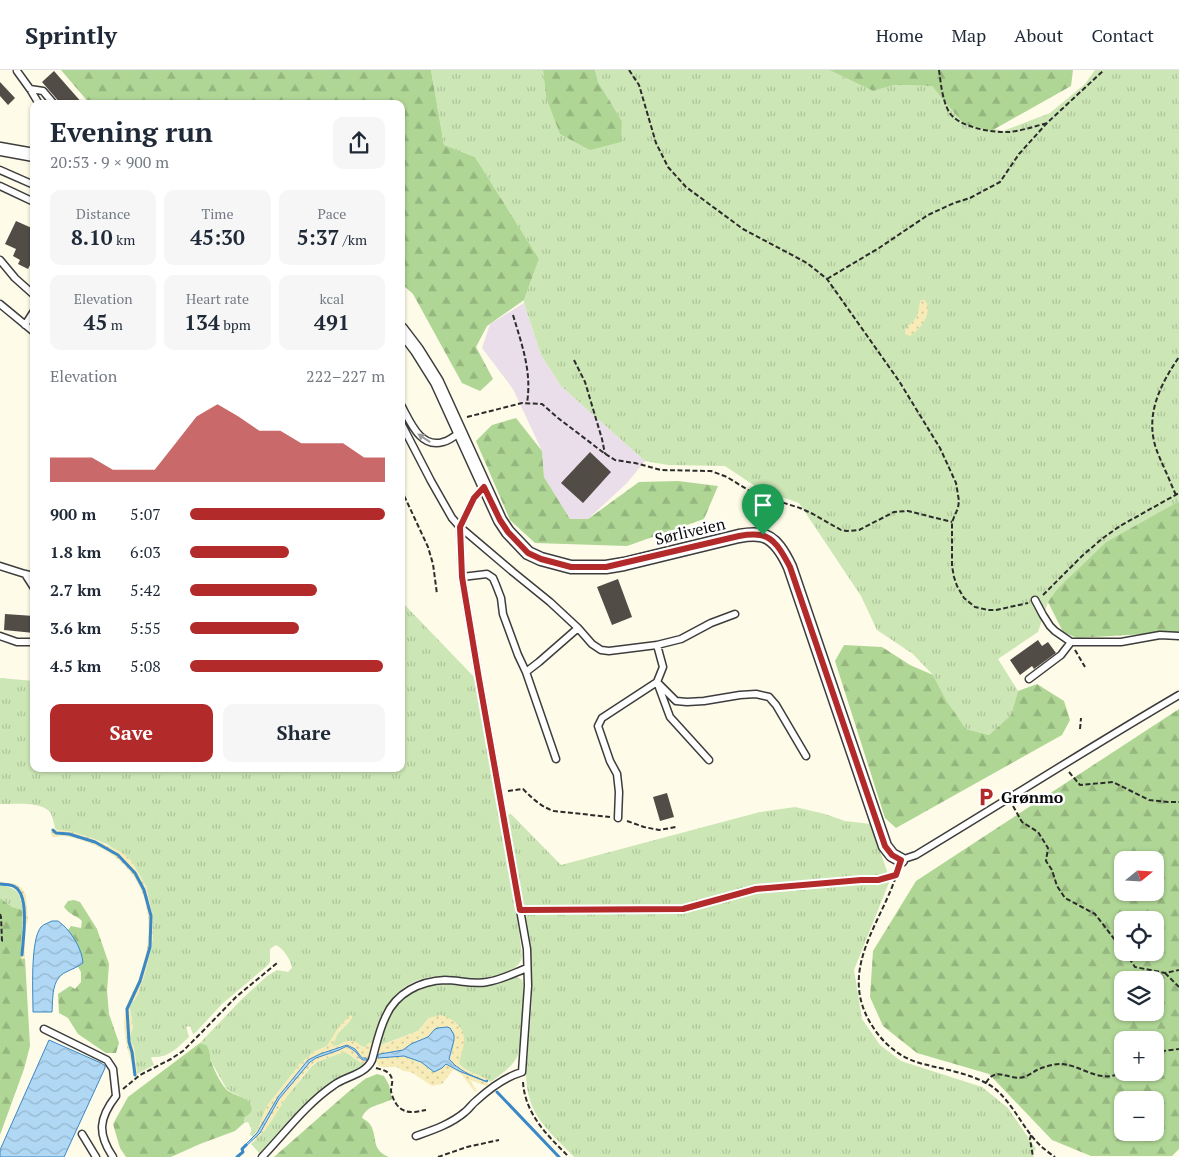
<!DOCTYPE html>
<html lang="en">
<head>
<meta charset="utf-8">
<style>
  body { margin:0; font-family:"PT Serif",serif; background:#f6f6f7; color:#1f2937; height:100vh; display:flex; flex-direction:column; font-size:19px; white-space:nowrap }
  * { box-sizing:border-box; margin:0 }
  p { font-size:16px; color:#747a83 }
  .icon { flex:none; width:28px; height:28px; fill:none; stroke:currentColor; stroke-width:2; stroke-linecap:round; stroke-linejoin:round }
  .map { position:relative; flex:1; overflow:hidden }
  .sheet { position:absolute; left:30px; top:30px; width:375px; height:672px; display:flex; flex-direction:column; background:#fff; border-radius:10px; box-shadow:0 1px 4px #0004 }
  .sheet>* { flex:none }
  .needle { width:32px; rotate:72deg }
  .buttons { position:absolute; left:1114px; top:781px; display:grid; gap:10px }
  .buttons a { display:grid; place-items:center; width:50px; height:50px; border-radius:10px; background:#fff; box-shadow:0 1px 4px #0004; font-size:25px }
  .pin { position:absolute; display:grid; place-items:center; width:42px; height:42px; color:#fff; margin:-51px -21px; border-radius:50% 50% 50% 0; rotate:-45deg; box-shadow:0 0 5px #0007 }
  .pin .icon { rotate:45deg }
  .round { display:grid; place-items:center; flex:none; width:52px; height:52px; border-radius:10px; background:#f6f6f7 }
  .summary { display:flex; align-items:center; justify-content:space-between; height:85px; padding:0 20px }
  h1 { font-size:28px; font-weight:700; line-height:38px }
  .stats { display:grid; grid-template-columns:repeat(3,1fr); gap:8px; height:85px; padding:5px 20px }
  .stats div { display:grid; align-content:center; border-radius:10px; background:#f6f6f7; text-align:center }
  .stats b { font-size:21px; font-weight:700 }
  .stats small { font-size:14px; font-weight:400 }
  .stats p { font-size:14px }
  .chart { height:140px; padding:10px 20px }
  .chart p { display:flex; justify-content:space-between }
  .chart svg { width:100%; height:90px; margin-top:5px; fill:#b32a2a; opacity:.7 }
  .action { display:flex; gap:10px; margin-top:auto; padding:10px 20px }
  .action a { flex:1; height:58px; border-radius:10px; background:#b32a2a; color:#fff; font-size:20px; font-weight:700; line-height:58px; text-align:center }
  .action a+a { background:#f6f6f7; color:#1f2937 }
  ul { padding:0 20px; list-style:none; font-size:16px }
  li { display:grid; grid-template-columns:80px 60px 1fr; align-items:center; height:38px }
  li i { height:12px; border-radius:6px; background:#b32a2a }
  header { display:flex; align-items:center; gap:30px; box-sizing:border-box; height:70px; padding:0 25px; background:#fff; border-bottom:1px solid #e0e1e3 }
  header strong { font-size:24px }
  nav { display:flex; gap:28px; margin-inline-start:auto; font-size:18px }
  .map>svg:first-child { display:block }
</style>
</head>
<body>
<header>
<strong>Sprintly</strong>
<nav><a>Home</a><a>Map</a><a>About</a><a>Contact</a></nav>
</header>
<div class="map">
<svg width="1179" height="1087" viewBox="0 0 1179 1087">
  <defs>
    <pattern id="grass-tufts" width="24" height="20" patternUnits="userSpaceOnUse" patternTransform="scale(1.25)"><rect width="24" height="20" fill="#cce6b5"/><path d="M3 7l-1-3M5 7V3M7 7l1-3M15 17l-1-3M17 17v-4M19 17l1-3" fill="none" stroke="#aec49a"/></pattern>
    <pattern id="forest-firs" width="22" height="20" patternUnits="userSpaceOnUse" patternTransform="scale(1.25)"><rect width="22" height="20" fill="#afd695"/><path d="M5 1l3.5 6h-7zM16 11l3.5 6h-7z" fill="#95b67f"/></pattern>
    <pattern id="sand-dots" width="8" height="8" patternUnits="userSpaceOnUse" patternTransform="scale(1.25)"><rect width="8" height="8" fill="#f7ecb7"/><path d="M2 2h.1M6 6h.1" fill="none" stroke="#d2c99c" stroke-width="1.8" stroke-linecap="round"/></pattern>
    <pattern id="water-waves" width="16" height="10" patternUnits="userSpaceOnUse" patternTransform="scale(1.25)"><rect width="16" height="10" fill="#b0d7f3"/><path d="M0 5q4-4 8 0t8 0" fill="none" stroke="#96b7cf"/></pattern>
  </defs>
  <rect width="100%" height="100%" fill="#fefbe8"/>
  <path fill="#e9dee9" d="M524,233L541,285L561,316L645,391L627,413L588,449H570L544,407L542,381L513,319L482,278L490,254Z"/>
  <path fill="url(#grass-tufts)" d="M431,0H543L546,27L620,72L622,51L598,12L595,0H829L873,21L893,15L932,16L966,53L1003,61L1050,43L1085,14L1095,0H1179V431L1106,472L1057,519L1048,532L1038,562L998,589L1018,621L1011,645L989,665L966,659L946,630L933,605L913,584L877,560L861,526L799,433L761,420L725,396L668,395L645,391L561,316L541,285L524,233V230L539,189L475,87L444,75Z
    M401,531L476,609L519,860L522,886C521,901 495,907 482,908C462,910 442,903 421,909C391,919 380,945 373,973H369L365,978L362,976L344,972L337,976H332L338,963L350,951L348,948L339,957L327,976L314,982L300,994L267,1036C262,1047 260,1058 253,1067L250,1064C253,1060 250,1056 248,1052L244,1053V1048L249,1045L246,1029L231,1022L226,1018L212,993L208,978L206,975L200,973L242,929L267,906L277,900L288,902L292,898C291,890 283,878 276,875L270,879V892L268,895L222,934L196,962L193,964L190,956L186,957L189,967C177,978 169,988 152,987L151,988L154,995L137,1004L134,977L130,970V966L133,957L130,939V936L137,926L146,900L153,868L152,844L146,816L132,792L107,774L94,769L73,762L56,760C54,755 53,747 50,742C41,731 13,734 0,734V608L34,611V699H401Z
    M795,737L825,744L845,751L871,754L890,810L854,900L862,949L880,975L901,991L982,1017L1008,1038L1036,1079L1032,1083L1034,1087H574C548,1060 527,1045 526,1005L532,930L530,879L506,745L511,744L561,795L760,742Z
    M0,815C20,819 19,822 23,840L12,837L0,828Z
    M517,907L522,910C526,921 523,977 517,987C512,997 501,1004 492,1011L490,1012C481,1004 467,1003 459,994V990L429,948L418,961L381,975H380C383,965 385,954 389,945C401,922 424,914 448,914C457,914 466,916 475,916C489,916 503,910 517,907Z
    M345,982C352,985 357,992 365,994C356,1003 341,1005 331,1013C317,1024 305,1038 293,1051C282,1063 271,1073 260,1084L251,1074L266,1059L287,1026L312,996L317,992L338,984Z"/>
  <path fill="url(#forest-firs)" fill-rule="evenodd" d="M61,0H431L444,75L475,87L539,189L524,230L487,256L476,277L493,309L480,321L462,313L413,224L401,213V34H90Z
    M543,0H595L598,12L622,51L621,72L590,80L560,64L546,27Z
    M829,0H1073L1071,16L991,61L964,54L932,16L894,15L873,21Z
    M516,348L542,381L544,407L570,449H588L639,412L678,411L718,416L704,449L627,476L535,473L510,450L476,371L492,355Z
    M1179,431V562L1077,568L1063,562L1048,532L1057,519L1106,472Z
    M844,575L882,577L910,595L933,605L946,630L966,659L989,665L1011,645L1018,621L1037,614L1064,631L1070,650L1062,665L896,758L885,748L835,591Z
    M1179,639V1079L1172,1086H1091L1052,1070L989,1004L917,983L883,956L870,927L873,881L916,811ZM1122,790H1155V822H1122ZM1122,850H1155V882H1122ZM1122,910H1155V942H1122ZM1122,970H1155V1002H1122ZM1122,1030H1155V1062H1122Z
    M0,828L12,837L23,840L21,883L22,889H25L30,976L24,999L0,1065Z
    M74,830L80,832L97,859L109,894L107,921L109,944L119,973L116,983H106L78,964L68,948L59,943L58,924L70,916L75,919L81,912V902L78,897L82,894C82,881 75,871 68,860L71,856L81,858L82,851C76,845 71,846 64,837L68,831Z
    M200,973C202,974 206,974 207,976C210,980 210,987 211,991C214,1000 220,1012 226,1019C234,1027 247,1025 251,1036C253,1042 249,1045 244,1048V1053L235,1061L200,1074L171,1087H126L120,1078L113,1054L128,1027Z
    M377,1004L384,1006L389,1015L392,1029C382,1035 366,1035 362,1048C364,1049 367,1051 369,1053C379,1065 369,1079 389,1087H274L347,1023L365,1009Z"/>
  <path fill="url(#sand-dots)" d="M921,230H925C934,243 920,260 910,266L905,264V259C910,254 917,249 918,242C920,237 918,235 921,230Z
    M53,759L73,762L94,769L123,783L132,792L146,816L152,844L153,868L146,900L137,926L130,936V939L133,957L130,966V970L134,977L137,1004L133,1007C133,995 130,988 127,977C125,967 123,954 125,943C126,932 136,918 139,908C156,861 153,811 108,782C100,776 71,765 61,766C59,766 56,767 54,767H52L51,761Z
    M0,812L16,814L22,818L26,825L28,850L26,856L25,866V889H23L21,888V883C21,869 27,829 16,820C12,816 5,816 0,815Z
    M351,945L352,946V948L338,963L332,976C347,976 347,963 364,978L369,973H372L368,989L365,994L361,993L351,985L345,982L338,984L314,993L301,1008L287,1026L266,1059L256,1070L254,1069L264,1056L279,1029L307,995L316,988L342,979L347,976L356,982L361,989L366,990V988H362L355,979L346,975L310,989L305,993L278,1027L260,1059L254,1067L253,1066C260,1057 262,1046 267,1036L300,994L314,982L327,976L339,957L349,946Z
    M440,945C454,948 466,958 464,974C463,980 460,987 459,994C465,1001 476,1004 485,1008L487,1009L486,1011C472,1008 458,1000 449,989C454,977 457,970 450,958L448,957L435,959L428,967L411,974L403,980L377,986L380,975H382L418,961L429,948Z
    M404,986L421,992L431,1001H437L446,994L459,1001L488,1013V1015L486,1016L470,1010L477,1021L475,1022L462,1005L455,1000H453L442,1014L432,1016L411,1002L403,1001L397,997H383L379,996L377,994V988Z"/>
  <path fill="url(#water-waves)" stroke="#3a88c6" d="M52,851H58C70,859 82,878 83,893C78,897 72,899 66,902C51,909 53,929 52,942H33C33,924 30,870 41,857C44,854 48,853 52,851Z
    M447,957L450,958L454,965V970L449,989C458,1000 470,1005 483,1010L485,1011L487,1010L488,1011L487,1012L459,1001L446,994L442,998L434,1002L421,992L404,986L378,988V985L380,984L403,980L411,974L428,967L435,959L438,958Z
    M49,970L101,993L105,996V998L64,1087H0V1080Z
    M347,975L355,979L362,988H366L367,990C360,991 360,987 356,982C353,980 350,978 347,976L339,980L316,988L310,992L279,1029L260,1063L243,1079L242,1078L257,1063L278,1027L308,990L320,984Z"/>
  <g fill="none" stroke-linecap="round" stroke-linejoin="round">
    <path stroke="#3a88c6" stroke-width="3" d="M53,760L56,763L69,764L95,772L118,785L135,803L144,820L151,846L150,877L140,911L127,939L129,972L132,982L135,1005
      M0,814C5,815 11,814 15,817C30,826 23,869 22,885
      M497,1022L559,1087
      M237,1087L243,1082L242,1079L246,1075"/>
  </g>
  <path fill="#524c47" d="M54,1L83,34H61L42,12Z
    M0,12L15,28L8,35L0,26Z
    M16,151L34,159V187L28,199L18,194L20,190L13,186L16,179L5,174Z
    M590,382L611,402L583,433L561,413Z
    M618,509L632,547L612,555L597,517Z
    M5,544L34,546V563L4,560Z
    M1038,570L1042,576L1048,572L1056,583L1034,599L1032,596L1020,605L1010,590Z
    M667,723L674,747L660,751L653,727Z"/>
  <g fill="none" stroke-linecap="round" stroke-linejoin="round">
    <g stroke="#3d3d3d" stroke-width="9">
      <path id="lane" d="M17,1L30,19L39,34
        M30,19L43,21L54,34
        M0,100L34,115
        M0,116L34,132
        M0,190L15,208L34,225
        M0,234L34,262
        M25,255L34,241
        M401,335C410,351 420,379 443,372C449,371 455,366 460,362
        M401,353L431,411L452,448L460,457L513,502L550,532L578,558L592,574L601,580L609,581L657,575L681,569L711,553L735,544
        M0,496L25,504L34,506
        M25,504L34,518
        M462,507L487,504L493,508L496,515L501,528L503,544L518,585L526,602L556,689
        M1035,530L1043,545L1050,556L1055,561L1071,572H1121L1160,565L1179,566
        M0,566L17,572H34
        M657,575L663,597L657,612L676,631L687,632L704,631L740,625L756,624L769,627L776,635L806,686
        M526,602L539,592L578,558
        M1029,609L1061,585L1071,572
        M618,748L619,722L617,704L610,691L598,656L602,648L657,612L670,647L709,690
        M901,790L916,785C1004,732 1090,677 1179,625
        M44,959L107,990L113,999L116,1026C99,1048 97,1063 113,1087
        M82,1064L96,1087
        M416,1066C433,1060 451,1054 465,1042C469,1039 472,1034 476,1031C489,1019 505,1007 522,1002L528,916L527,879L479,609L462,507L460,457L474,428L484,417
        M262,1087C285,1063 306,1034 334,1015C346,1006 365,1005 372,990C376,976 379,960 386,946C396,923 420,911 445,910C459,910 473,915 487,912C501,910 514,903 527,898"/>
    </g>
    <g stroke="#3d3d3d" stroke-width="15">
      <path id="street" d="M0,79L34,85
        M401,259L417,280L437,312L500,450L508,462L528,483L541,489L571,497H606L624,494L739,466C745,465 753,464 760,465C775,467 784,484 790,497L885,776L892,785L901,790"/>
    </g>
    <path stroke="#2c2c2c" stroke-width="2" stroke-dasharray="5 2.5" stroke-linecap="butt" d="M629,0L639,15L656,73L668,97L686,117L743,159L807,193L827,209L899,311L940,378L956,413L959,431L958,438L952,452V496L954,507L957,516L964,528L975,537L988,540H996L1028,533
      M939,0C941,14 942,29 949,42C958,57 992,63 1009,62C1021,61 1036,56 1047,53
      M827,209L879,178L928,145L954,133L970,128L1000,112L1019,84L1047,53L1104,0
      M513,245C522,275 532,302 527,333
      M574,290L585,312L602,369L605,384
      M467,347L522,333L542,334L558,348L604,383L615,390L635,393L661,400L711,401L727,407L753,423L768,428L800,438L813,444L841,460L847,461L859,460L894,442L908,441L952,452
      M401,419L428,477L433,494L437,524
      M753,423L760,454
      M1176,425C1172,417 1169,408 1165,400C1161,390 1156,381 1154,371C1147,340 1162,312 1179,287
      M1043,525L1082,486L1103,468L1120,456L1179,423
      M1075,580L1085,597
      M1080,659L1081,648
      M1069,702L1080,715L1113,712L1149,730L1168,732H1179
      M508,721L523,719C532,728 541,737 554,741L610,747
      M1013,736L1022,752L1038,762L1048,778L1046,791L1052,800L1057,816L1065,828L1095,844L1122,879
      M627,751L644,757L659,760L676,757
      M898,800C883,852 837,898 871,954C880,969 893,982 909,989C917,993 924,994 931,996C949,1000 969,1004 986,1013C1007,1023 1020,1053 1035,1070C1041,1077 1048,1082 1055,1087
      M527,840L683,839L756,819L878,810L896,805
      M0,844L1,847L2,871L0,873
      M1125,882L1135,897L1165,903L1179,900
      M1165,903L1179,917
      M1155,986L1163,981L1179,979
      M376,998C383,1000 390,1001 392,1009C393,1012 391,1017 391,1021C392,1026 394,1031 397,1035C405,1045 415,1042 426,1040
      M523,1012C525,1044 547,1065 569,1087
      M986,1013C996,995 1008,1011 1024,1007C1028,1006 1033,1002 1037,1000C1043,997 1053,994 1060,994C1078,994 1093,1009 1112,1006C1115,1005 1119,1003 1122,1002
      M123,1019L140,1005L171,989L183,981L202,962L236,927L277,893
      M1031,1065L1030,1069L1033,1087
      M438,1087L467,1077L499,1070"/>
    <use href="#lane" stroke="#fff" stroke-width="6"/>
    <use href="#street" stroke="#fff" stroke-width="12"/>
  </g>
  <defs><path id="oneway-solid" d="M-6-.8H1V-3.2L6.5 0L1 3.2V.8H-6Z" transform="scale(1.25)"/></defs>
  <use fill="#9d9d9d" href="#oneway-solid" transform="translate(424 368) rotate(-146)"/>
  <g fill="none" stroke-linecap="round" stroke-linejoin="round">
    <g stroke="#fff" stroke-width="10">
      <path id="route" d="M484,417L500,450L508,462L528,483L541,489L571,497H606L739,466C745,465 753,464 760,465C775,467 783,484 790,497L885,776L892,785L901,790L896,805L878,810H861L756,819L683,839L520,840L479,609L462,507L460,457L474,428Z"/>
    </g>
    <use href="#route" stroke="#b32a2a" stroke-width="6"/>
  </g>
  <defs>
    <g id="parking-bare" transform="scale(1.5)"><path d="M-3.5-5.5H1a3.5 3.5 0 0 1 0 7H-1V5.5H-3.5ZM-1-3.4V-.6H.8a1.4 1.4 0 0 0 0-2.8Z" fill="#b32a2a" stroke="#fff" stroke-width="2.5" paint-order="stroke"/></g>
  </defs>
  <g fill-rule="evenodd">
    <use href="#parking-bare" x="986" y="727"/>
  </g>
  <g text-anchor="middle" stroke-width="5" stroke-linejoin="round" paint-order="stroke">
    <g font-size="16" fill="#0a0a0a" stroke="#fff">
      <text transform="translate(690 461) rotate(-13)" y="6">Sørliveien</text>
    </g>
    <g font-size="16" font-weight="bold" fill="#0a0a0a" stroke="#fff" text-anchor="start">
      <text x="1001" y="733">Grønmo</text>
    </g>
  </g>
</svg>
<div class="buttons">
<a><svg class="needle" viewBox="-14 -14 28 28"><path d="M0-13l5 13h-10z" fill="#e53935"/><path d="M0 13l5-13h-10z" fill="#747a83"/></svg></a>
<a><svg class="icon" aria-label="locate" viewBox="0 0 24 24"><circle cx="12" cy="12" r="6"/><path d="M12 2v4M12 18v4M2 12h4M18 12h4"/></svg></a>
<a><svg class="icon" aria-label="layers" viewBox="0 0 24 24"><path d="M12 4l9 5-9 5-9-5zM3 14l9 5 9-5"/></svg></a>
<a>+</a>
<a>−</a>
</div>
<div class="pin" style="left:763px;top:465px;background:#1e9e55"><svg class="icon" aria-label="arrive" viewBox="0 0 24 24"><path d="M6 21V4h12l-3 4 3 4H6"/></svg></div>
<section class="sheet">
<div class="summary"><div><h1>Evening run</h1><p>20:53 · 9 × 900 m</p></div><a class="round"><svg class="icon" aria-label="share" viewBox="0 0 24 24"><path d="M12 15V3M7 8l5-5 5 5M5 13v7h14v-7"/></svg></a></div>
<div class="stats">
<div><p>Distance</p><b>8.10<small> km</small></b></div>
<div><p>Time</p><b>45:30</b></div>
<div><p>Pace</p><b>5:37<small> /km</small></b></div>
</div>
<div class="stats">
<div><p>Elevation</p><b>45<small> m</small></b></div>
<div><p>Heart rate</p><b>134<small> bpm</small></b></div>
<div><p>kcal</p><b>491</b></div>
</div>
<div class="chart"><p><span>Elevation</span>222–227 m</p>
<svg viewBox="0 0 160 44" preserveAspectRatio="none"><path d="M0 44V32L10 32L20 32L30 38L40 38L50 38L60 25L70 12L80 6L90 12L100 19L110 19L120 25L130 25L140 25L150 32L160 32V44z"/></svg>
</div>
<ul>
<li><b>900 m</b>5:07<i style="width:100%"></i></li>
<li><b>1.8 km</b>6:03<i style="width:51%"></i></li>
<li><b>2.7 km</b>5:42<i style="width:65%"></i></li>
<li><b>3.6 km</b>5:55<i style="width:56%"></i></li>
<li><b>4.5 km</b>5:08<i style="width:99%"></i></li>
</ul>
<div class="action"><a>Save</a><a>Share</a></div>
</section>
</div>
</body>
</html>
